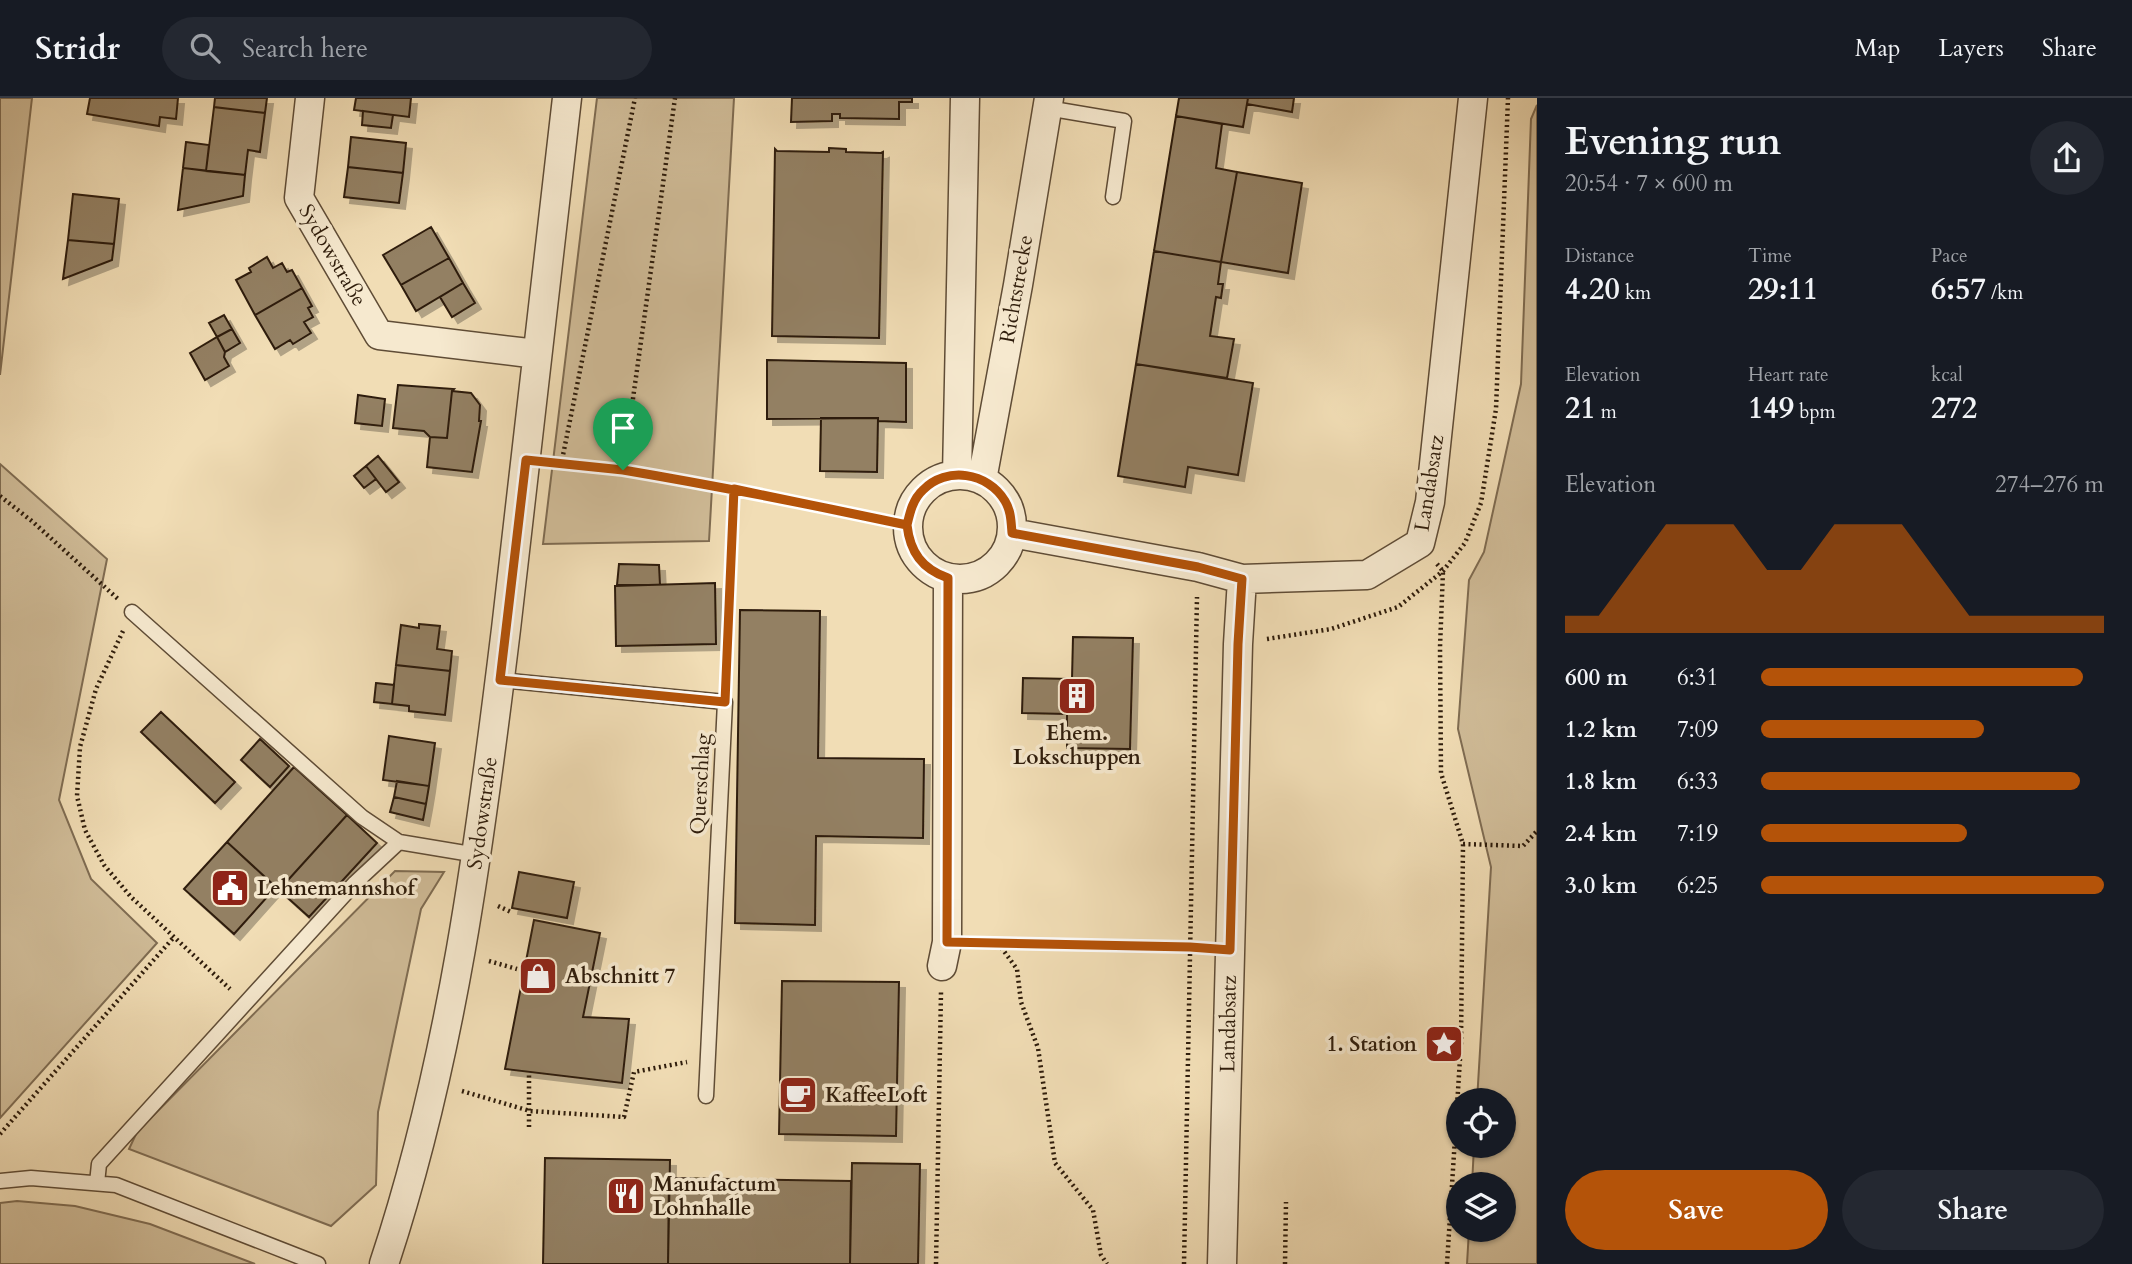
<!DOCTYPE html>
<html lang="en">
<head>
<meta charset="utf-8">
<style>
  body { margin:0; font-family:Cardo,serif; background:#242831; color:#f1f3f6; height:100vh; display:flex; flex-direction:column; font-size:26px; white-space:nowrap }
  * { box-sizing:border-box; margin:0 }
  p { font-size:23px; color:#9ea1a6 }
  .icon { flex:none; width:38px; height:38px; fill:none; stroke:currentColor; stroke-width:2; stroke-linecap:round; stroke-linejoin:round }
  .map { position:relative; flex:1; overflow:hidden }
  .drawer { display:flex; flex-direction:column; background:#171b24; width:595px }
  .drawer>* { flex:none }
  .fabs { position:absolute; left:1446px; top:990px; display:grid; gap:14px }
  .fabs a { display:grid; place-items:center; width:70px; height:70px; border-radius:50%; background:#171b24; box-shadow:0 2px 5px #0004; font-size:35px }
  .pin { position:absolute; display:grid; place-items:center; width:60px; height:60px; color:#fff; margin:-72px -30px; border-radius:50% 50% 50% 0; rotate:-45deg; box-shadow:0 0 7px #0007 }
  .pin .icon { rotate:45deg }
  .round { display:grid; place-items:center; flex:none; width:74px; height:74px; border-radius:37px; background:#242831 }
  .overview { display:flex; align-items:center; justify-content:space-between; height:119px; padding:0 28px }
  h1 { font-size:38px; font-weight:800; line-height:52px }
  .figures { display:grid; grid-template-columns:repeat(3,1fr); gap:10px; height:119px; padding:7px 28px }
  .figures div { display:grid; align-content:center }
  .figures b { font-size:30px; font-weight:800 }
  .figures small { font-size:19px; font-weight:400 }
  .figures p { font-size:19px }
  .chart { height:196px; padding:14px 28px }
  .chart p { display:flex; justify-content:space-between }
  .chart svg { width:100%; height:126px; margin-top:7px; fill:#b45309; opacity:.7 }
  .primary-button { display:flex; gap:14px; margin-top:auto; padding:14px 28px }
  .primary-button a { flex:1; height:80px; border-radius:42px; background:#b45309; color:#fff; font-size:28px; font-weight:800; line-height:80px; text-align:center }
  .primary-button a+a { background:#242831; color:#f1f3f6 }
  ul { padding:0 28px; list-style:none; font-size:23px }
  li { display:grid; grid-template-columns:112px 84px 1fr; align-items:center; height:52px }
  li i { height:18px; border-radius:9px; background:#b45309 }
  header { display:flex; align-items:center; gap:42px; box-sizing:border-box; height:98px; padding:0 35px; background:#171b24; border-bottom:2px solid #363941 }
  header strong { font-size:33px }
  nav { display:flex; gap:38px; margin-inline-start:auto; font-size:24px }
  .search { width:490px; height:63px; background:#242831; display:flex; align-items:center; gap:18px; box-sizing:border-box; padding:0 24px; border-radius:38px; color:#9ea1a6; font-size:26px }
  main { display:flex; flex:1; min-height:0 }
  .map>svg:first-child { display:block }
</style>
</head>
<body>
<header>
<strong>Stridr</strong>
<div class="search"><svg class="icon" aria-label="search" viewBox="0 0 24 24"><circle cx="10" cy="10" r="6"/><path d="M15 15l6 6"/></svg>Search here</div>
<nav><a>Map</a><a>Layers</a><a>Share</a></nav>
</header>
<main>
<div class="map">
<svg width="1537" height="1166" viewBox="0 0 1537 1166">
  <defs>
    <filter id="shadow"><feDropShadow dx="6" dy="6" stdDeviation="0" flood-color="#0004"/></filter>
  </defs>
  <rect width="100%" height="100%" fill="#f1ddb5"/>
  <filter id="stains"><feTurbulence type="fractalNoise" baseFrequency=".00286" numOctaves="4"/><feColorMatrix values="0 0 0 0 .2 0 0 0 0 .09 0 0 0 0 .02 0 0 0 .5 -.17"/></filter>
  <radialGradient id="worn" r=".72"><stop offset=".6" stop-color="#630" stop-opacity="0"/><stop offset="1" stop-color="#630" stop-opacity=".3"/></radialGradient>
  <path fill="#d0bc98" stroke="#7f6c52" stroke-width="2" d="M0,0H32L0,277Z
    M597,0H734L709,443L543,446Z
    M1537,7V1166H1467L1469,1132H1503V1087H1472L1474,1048H1503V1003H1477L1491,769L1458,631L1469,482L1484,454L1521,286L1531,21Z
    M0,366L107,461L59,702L91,781L157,845L0,1020Z
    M395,773L444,774L421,811L378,1014L376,1087L331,1128L129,1051L137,1034Z
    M17,1103L75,1108L150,1126L255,1166H0V1105Z"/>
  <path fill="#938063" stroke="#2e1c0b" stroke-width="2" filter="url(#shadow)" d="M90,0H178L176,21L160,19L159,28L87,16Z
    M215,0H267L265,15L214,9Z
    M356,0H411L409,19L354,12Z
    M792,0H912V4H899V21L840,20V16H832V23L791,24Z
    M1179,0H1248L1243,29L1176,18Z
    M1248,0H1294L1292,14L1247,6Z
    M214,9L265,15L260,54L248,52L245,77L206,73Z
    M363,13L393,17L391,30L362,27Z
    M1176,18L1222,26L1216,70L1237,74L1221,164L1154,153Z
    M351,39L406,45L403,75L348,69Z
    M186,44L209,47L206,73L183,70Z
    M829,50L846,51V54L881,55L883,54L879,240L772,238L775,51L777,53L829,54Z
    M348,69L403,75L399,105L344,99Z
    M183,70L245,77L243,98L178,112Z
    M1237,74L1302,85L1288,175L1221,164Z
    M73,96L119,101L114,146L68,142Z
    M431,129L449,160L401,187L383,157Z
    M68,142L114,146L112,162L63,181Z
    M1154,153L1221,164L1218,186H1223L1221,200L1216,199L1210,238L1234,241L1227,280L1136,266Z
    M267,159L273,170L282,165L287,174L292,172L302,190L255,217L236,182L251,174L249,170Z
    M449,160L463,185L416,213L401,187Z
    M463,185L475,205L452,219L440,199Z
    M302,190L312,208L308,210L313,219L304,224L311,235L293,246L290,242L275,251L255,217Z
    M224,217L232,231L217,239L209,225Z
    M232,231L240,245L225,254L217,239Z
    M217,239L225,254L224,259L229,268L205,282L190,255Z
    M767,262L906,265V324L878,323V320L767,321Z
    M1136,266L1253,285L1238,377L1188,369L1185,389L1118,378Z
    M398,287L454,291L452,293L447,340L430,339L424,333L393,330Z
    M452,293L471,295L480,307L479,323H481L472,374L427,369L430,339L447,340Z
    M358,297L385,301L382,328L355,325Z
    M821,320H878L877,374L820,373Z
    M378,358L399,384L386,394L366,368Z
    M366,368L376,381L364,390L354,378Z
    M619,466L659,467L660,487H617Z
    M715,485L716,546L616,548L615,488Z
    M740,512L820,513L818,660L924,661L923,740L816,738L815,827L735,825Z
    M419,526L440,528L437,551L452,553L450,573L396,567L401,527L419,530Z
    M1073,539L1133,540L1130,651L1067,650V616L1022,615L1023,580L1072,581Z
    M396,567L450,573L445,617L409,613V608L392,606Z
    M376,585L394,587L392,606L374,604Z
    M161,614L235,684L215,705L141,634Z
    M389,638L435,645L429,688L383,682Z
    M260,641L289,668L270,689L241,662Z
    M294,669L347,717L279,792L227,744Z
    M397,683L429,688L426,706L394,699Z
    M394,699L426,706L423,722L390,714Z
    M347,717L377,745L309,819L279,792Z
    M227,744L276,789L234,836L184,791Z
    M519,774L574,784L567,820L512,810Z
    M534,822L600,835L583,919L629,921L622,985L505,971Z
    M782,883L899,884L896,1038L779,1036Z
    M545,1060L670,1062L668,1166H543Z
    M852,1065L920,1066L918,1166H850Z
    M669,1080L851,1083L850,1166H668Z"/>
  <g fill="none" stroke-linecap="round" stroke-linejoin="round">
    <g stroke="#5f4c36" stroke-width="17">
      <path id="service" d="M1047,10L1124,23L1113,99
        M132,514L362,719L399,744L477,757
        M500,582L725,604L706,998
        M0,1083L31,1080L116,1087L318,1166
        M97,1085L99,1066L355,785L399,744"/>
    </g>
    <g stroke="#5f4c36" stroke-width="31">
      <path id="minor" d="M310,0L299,100L379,237L537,256
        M908 429a52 52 0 1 1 104 0a52 52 0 1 1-104 0Z
        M957,377L965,0
        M982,382L1018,187L1049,0
        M1012,435L1198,469L1242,481L1367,477L1420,445L1430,404L1473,0
        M942,868L947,844L948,480
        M384,1166C452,961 480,745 506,531C527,354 547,177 567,0
        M1222,1166L1238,546L1242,481"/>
    </g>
    <path stroke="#2e1c0b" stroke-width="4.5" stroke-dasharray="2 3.5" stroke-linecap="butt" d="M561,367L635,0
      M562,367L623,372L734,391
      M623,372L675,0
      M0,398L33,424L118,501
      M1437,466L1443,473L1440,549L1441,675L1463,746L1461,945L1447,1166
      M123,533L96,591L80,649L77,698L85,732L104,767L131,799L230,891
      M1267,541L1331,531L1398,509L1443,473L1465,445L1481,405L1496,311L1508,0
      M726,584L734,391L907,427
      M1463,746L1523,748L1537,733
      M498,808L511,814
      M976,845L1201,850
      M998,845L1017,871L1021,904L1038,950L1055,1065L1093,1112L1101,1157L1107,1166
      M489,863L517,871
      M462,993L530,1013L624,1019L634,974L687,964
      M529,1029V974
      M0,1036L174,839
      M936,1166L941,894
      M1184,1166L1197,499
      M1285,1166L1286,1104"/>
    <use href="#service" stroke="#f6e9cf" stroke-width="14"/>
    <use href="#minor" stroke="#f6e9cf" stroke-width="28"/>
  </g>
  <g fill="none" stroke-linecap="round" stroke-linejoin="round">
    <g stroke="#fff" stroke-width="14">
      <path id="route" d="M623,372L526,362L500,582L725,604L734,391L907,427C910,454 922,471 948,480L947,844L1190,849L1230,852L1238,546L1242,481L1198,469L1012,435C1011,423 1011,413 1005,403C988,374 946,368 923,392C913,401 910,414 907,427C813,407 718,388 623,372"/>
    </g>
    <use href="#route" stroke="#b45309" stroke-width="9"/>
  </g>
  <defs>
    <g id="building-square" transform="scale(2.0125)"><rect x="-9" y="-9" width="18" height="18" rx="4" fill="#8f2418" stroke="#f6e9cf"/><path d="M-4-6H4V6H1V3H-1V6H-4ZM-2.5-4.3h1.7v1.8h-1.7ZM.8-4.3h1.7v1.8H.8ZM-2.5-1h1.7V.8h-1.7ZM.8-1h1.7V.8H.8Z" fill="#fff"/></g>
    <g id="civic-square" transform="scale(2.0125)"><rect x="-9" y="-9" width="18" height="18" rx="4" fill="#8f2418" stroke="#f6e9cf"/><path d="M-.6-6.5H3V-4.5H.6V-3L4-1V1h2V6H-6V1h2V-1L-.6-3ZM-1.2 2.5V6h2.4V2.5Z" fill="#fff"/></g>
    <g id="shop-square" transform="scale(2.0125)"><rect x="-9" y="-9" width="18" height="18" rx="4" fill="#8f2418" stroke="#f6e9cf"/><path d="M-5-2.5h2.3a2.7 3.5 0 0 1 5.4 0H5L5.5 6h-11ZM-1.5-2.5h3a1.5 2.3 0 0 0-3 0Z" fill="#fff"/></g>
    <g id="sight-square" transform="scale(2.0125)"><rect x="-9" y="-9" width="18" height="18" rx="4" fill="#8f2418" stroke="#f6e9cf"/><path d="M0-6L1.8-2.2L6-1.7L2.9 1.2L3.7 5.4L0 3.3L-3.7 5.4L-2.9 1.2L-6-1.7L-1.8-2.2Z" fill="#fff"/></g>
    <g id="cafe-square" transform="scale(2.0125)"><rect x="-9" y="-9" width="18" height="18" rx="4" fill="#8f2418" stroke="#f6e9cf"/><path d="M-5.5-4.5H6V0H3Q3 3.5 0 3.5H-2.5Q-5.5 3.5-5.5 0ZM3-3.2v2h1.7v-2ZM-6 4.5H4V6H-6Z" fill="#fff"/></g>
    <g id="restaurant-square" transform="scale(2.0125)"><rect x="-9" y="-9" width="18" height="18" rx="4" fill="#8f2418" stroke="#f6e9cf"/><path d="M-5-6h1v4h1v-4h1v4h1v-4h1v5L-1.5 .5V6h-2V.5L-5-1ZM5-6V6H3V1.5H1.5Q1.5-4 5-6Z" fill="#fff"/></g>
  </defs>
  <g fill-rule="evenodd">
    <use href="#building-square" x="1077" y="598"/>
    <use href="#civic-square" x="230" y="790"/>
    <use href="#shop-square" x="538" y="878"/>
    <use href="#sight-square" x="1444" y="946"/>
    <use href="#cafe-square" x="798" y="997"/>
    <use href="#restaurant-square" x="626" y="1098"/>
  </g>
  <g text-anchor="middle" stroke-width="7" stroke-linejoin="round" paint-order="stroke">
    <g font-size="21" fill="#2e1c0b" stroke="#f6e9cf">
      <text transform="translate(333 157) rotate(60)" y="7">Sydowstraße</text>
      <text transform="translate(1016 191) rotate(-80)" y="7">Richtstrecke</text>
      <text transform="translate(1429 385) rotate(-81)" y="7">Landabsatz</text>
      <text transform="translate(700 686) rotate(-87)" y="7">Querschlag</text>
      <text transform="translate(482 715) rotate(-82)" y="7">Sydowstraße</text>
      <text transform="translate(1228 926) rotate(-89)" y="7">Landabsatz</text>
    </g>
    <g font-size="21" font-weight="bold" fill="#2e1c0b" stroke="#f6e9cf" text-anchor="start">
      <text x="1077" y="642" text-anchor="middle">Ehem.<tspan x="1077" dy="24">Lokschuppen</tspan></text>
      <text x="257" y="797">Lehnemannshof</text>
      <text x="565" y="885">Abschnitt 7</text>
      <text x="1417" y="953" text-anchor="end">1. Station</text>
      <text x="825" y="1004">KaffeeLoft</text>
      <text x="653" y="1093">Manufactum<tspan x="653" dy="24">Lohnhalle</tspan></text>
    </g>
  </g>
  <rect width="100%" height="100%" filter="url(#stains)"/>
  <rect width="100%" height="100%" fill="url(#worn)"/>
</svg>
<div class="fabs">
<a><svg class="icon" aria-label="locate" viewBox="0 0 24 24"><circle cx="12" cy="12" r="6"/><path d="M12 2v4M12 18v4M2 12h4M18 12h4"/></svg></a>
<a><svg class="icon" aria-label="layers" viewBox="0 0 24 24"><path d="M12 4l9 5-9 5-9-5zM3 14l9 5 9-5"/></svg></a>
</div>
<div class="pin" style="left:623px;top:372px;background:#1e9e55"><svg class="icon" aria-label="arrive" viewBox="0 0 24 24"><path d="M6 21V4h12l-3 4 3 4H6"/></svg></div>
</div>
<section class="drawer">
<div class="overview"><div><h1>Evening run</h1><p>20:54 · 7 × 600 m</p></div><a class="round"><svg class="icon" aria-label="share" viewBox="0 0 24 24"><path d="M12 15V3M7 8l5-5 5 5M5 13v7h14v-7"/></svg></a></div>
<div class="figures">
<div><p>Distance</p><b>4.20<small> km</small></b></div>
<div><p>Time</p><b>29:11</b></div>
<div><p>Pace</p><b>6:57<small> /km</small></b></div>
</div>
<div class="figures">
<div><p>Elevation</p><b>21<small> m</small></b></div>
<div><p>Heart rate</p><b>149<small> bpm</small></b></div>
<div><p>kcal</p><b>272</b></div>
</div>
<div class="chart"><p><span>Elevation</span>274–276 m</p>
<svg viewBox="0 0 160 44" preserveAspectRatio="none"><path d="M0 44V38L10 38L20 22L30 6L40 6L50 6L60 22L70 22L80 6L90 6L100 6L110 22L120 38L130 38L140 38L150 38L160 38V44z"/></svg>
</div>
<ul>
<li><b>600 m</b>6:31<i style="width:94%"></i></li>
<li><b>1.2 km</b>7:09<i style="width:65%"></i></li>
<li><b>1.8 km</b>6:33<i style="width:93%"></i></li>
<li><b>2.4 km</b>7:19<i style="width:60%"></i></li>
<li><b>3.0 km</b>6:25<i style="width:100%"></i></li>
</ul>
<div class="primary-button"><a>Save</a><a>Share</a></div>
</section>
</main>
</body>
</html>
